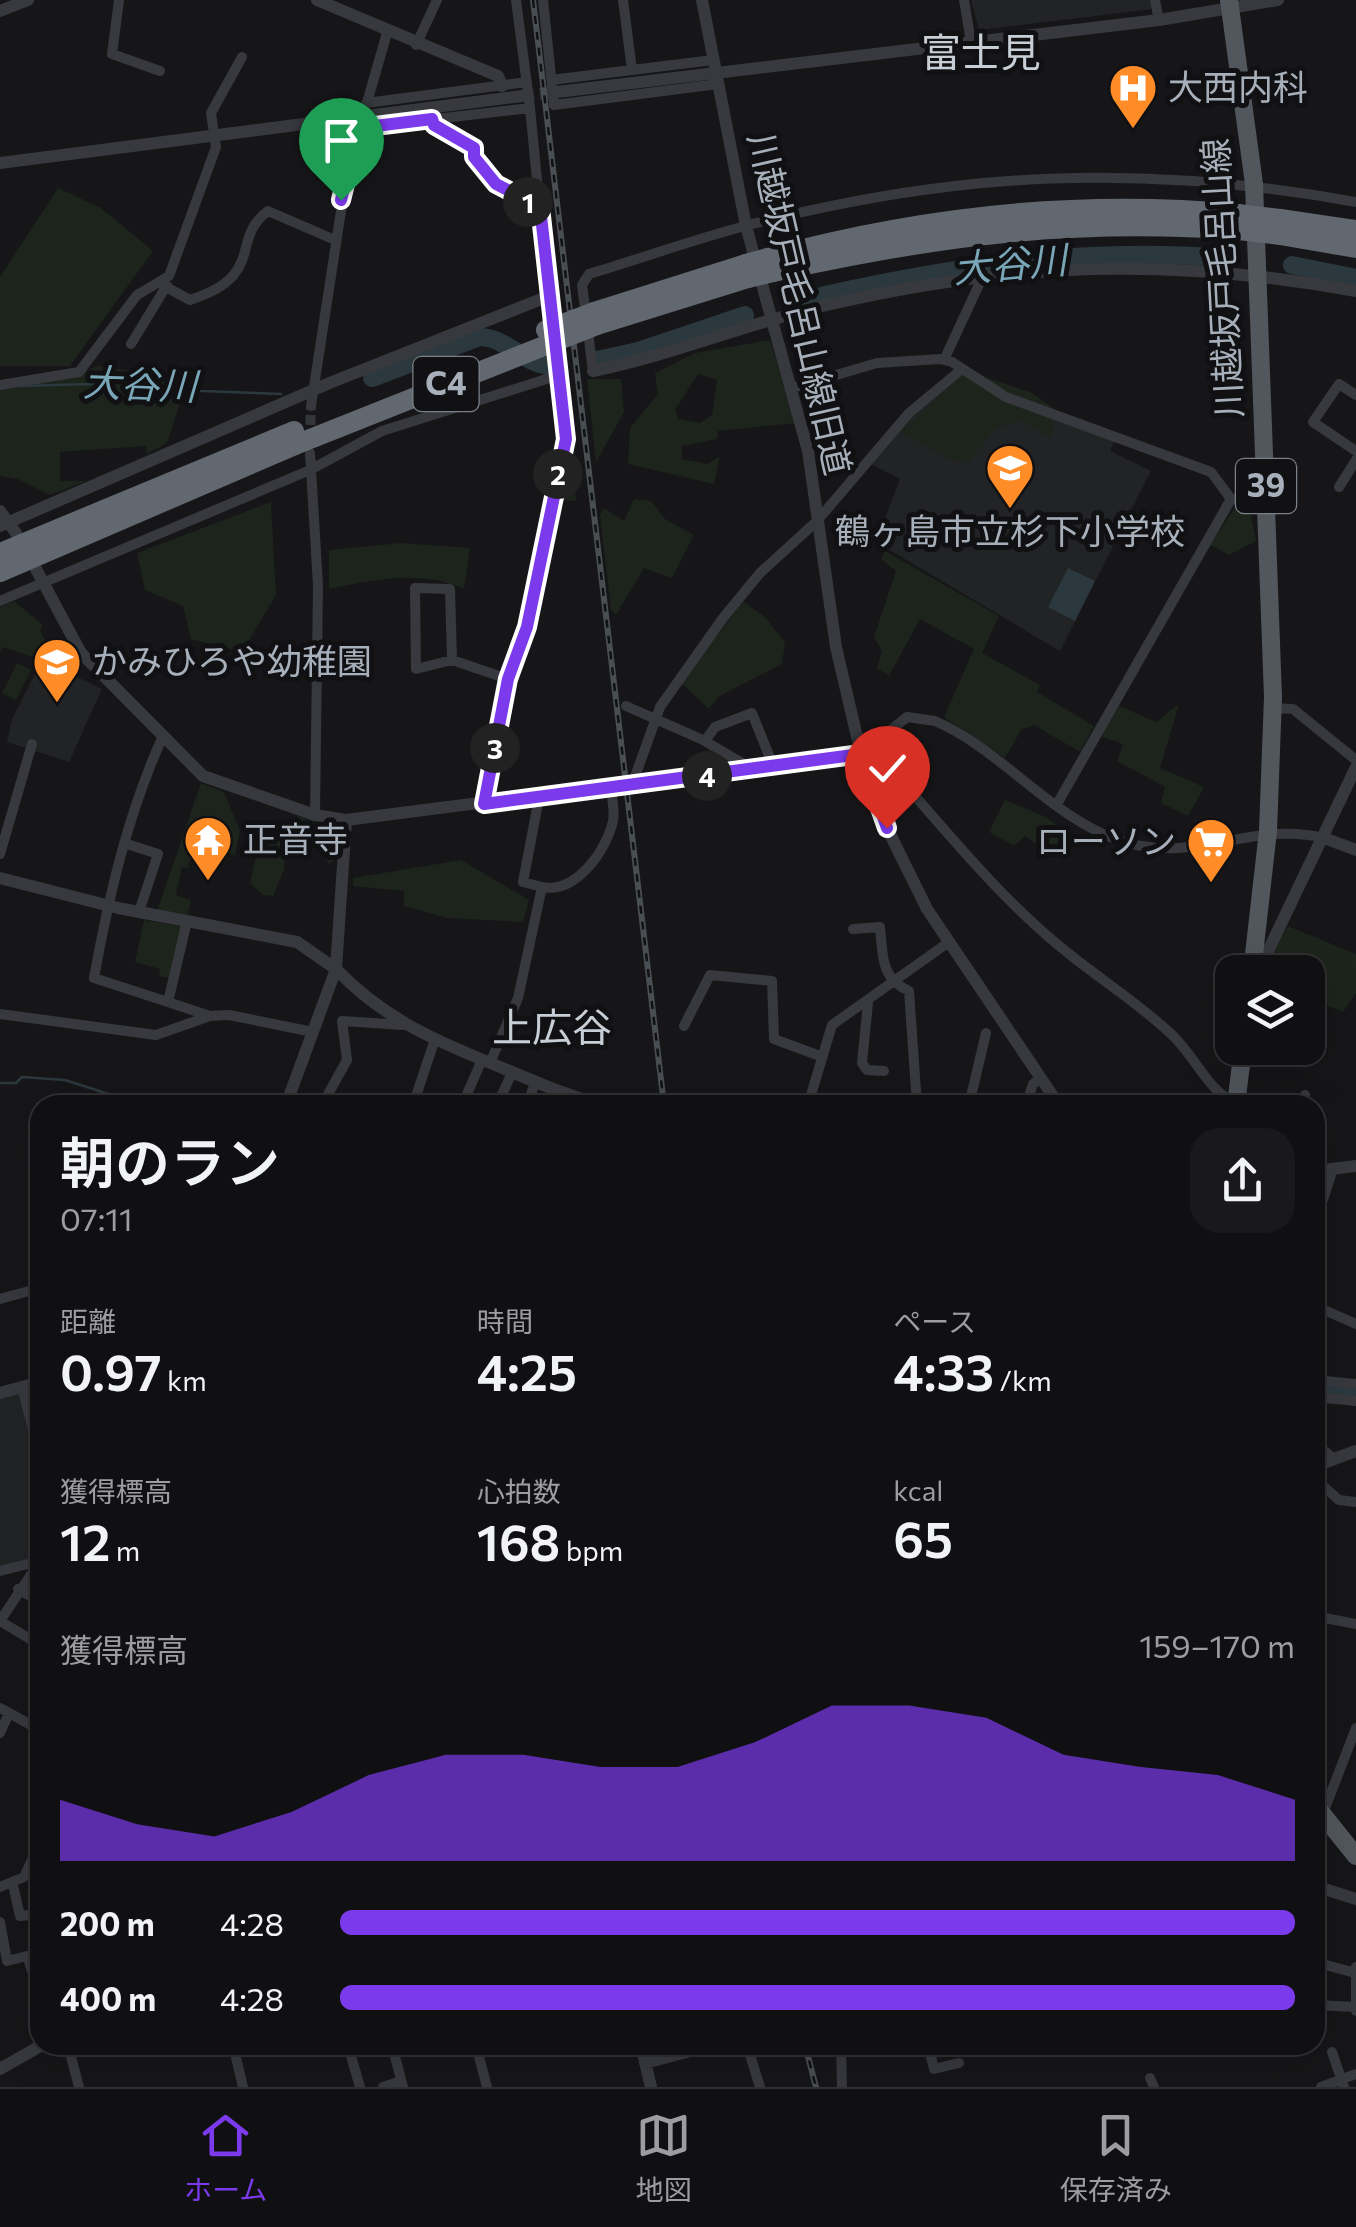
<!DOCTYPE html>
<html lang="ja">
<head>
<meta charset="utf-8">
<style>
  body { margin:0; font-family:Commissioner,"Noto Sans JP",sans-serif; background:#19191b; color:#f1f3f6; height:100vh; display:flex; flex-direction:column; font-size:38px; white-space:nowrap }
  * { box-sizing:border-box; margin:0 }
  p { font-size:32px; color:#9c9d9f }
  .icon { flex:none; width:55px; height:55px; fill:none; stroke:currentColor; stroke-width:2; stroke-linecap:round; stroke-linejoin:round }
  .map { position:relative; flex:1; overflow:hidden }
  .panel { position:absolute; left:30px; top:1095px; width:1295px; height:960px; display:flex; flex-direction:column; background:#101012; border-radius:30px; box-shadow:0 10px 40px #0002,0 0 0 2px #303032 }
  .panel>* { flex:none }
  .controls { position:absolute; left:1215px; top:955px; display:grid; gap:20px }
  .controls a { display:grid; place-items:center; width:110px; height:110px; border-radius:20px; background:#101012; box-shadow:0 10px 40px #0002,0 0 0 2px #303032; font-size:50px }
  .pin { position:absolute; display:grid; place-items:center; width:85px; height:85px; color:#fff; margin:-102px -42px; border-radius:50% 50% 50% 0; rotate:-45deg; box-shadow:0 0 10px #0007 }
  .pin .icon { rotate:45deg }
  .km { position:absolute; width:50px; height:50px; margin:-25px; border-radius:50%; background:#222; color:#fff; font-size:28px; line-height:50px; text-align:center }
  .round { display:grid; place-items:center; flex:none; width:105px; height:105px; border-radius:30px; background:#19191b }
  .head { display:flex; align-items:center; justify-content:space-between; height:170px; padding:0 30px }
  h1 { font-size:55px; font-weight:600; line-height:75px }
  .figures { display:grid; grid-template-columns:repeat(3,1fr); gap:15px; height:170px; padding:10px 30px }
  .figures div { display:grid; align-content:center }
  .figures b { font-size:50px; font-weight:600 }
  .figures small { font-size:28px; font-weight:400 }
  .figures p { font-size:28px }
  .chart { height:280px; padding:20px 30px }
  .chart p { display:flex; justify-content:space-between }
  .chart svg { width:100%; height:180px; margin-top:10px; fill:#7c3aed; opacity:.7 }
  ul { padding:0 30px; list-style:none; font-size:32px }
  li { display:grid; grid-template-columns:160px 120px 1fr; align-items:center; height:75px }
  li i { height:25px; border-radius:12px; background:#7c3aed }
  .tabs { display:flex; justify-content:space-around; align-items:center; height:140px; border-top:2px solid #303032; background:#101012; font-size:28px; color:#9c9d9f }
  .tabs a { display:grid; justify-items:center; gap:5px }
  .tabs .active { color:#7c3aed }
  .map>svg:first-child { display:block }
</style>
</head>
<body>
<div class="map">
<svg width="1356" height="2087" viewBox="0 0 1356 2087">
  <rect width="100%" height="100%" fill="#161618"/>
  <path fill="#222325" d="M971,0H1151L1153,9L979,30Z
    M964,374L1116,438L1110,451L1151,471L1060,651L876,542L900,479L871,464L908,418Z
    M42,660L102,689L69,762L7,742L12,719Z
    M22,1387L40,1457V1561L0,1571V1393Z"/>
  <path fill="#1c241b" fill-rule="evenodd" d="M58,188L101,208L153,251L70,366H0V277Z
    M770,340L796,423L718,431L717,439L682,446V459L707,464L720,456L714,484L628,464L630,428L658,394L655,373L695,353ZM698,374L717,380L712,415L700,423L678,419L675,410Z
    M97,366L188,379L167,443L147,454L146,446L60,452V481H87L50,495L18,479L0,476V388L70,378Z
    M979,375L1032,393L1052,407L1055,421L1051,438L1023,421L996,427L968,463L954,461L900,432L961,376Z
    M621,379L624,412L596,462L587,379Z
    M565,390L576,501L555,500L560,391Z
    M634,499L651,501L666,520L694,535L672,578L644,568L616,615L611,610L600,515L604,508L624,521Z
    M271,502L276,595L242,652L191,639L183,606L145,590L137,553Z
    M1234,509L1250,511L1256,541L1229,555L1210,545Z
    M401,543L470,548L464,589C420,569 373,580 329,589V550Z
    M885,551L999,616L982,653L1040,685L1037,692L1094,726L1080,752L1034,725L1021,730L1005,758L944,717L974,649L920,619L889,676L877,668L882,651L874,637L896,571L881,559Z
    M14,601L43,625L40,631L51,652L43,661L4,647L0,652V607Z
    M743,601L766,618L785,643L782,664L718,697L709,709L681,683Z
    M17,663L31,670L16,700L2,693Z
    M1179,704L1160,768L1204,787L1188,816L1161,803L1165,787L1117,761L1123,744L1100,736L1117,705L1156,722Z
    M201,783L224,792L240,831L235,855L194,846L188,868L182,867L176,895L191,900L187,917L157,911Z
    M1005,800L1046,817L1072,837L1064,854L1049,844L1041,848L1025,836L1014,846L989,832Z
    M298,816L340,832L334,861L328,864L324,844L295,834L285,841L284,870L273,896L263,895L250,883L256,856L245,828L292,833Z
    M461,860L529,900L523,922L447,918L404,906V891L353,886V878Z
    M144,920L183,927L171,978L159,976L160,969L135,962Z
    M1288,926L1356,954V993L1343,1012L1315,1001L1308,1007V972H1269L1277,944Z"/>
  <path fill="#2b393e" d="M1068,568L1095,581L1075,621L1048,607Z"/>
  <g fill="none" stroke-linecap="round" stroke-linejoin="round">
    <path stroke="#2b393e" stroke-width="2.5" d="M21,386L91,384L110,378L202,391L281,394
      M0,1083H16L22,1077L65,1080L143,1105
      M212,1105H243"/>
    <path stroke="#2b393e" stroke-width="18" d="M1292,265L1356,278
      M799,301C940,268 1079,246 1224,258
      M597,360L638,351L745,315
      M372,378L479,337C505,337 521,361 547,366
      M1315,1388L1356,1392"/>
    <path stroke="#333538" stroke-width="10" stroke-dasharray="10 5" stroke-linecap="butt" d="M310,440L311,406"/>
    <path stroke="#333538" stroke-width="12" stroke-dasharray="12 6" stroke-linecap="butt" d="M522,96L557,92"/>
    <path stroke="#37393e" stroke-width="10" d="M119,0L112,54L160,71
      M543,0L554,105L718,84
      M623,0L632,70
      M964,0L971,42
      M1155,0L1159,20
      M416,45L437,0
      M551,80L713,60
      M366,103L527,82
      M433,119L434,125L474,148C472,179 516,196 540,207
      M359,128L530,108L516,0
      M166,287L190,300C267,275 229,240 268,211L335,240
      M131,344L167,285
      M944,360L983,276
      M593,371L582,285L589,274C642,258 695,239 749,225C958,171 1143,163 1356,202
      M0,385L79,372L137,295L169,276L216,147L211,113L242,57
      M792,388L877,363L940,359L952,362L1006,397L1211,472L1231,499
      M1356,395L1339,384L1313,422L1356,451
      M311,406L347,172L387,33
      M310,453L318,585L315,815
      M1339,487L1356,460
      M0,601L310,470L382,431L556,376L530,108
      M452,660L450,589L415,588L416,669L452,660L508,679
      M626,706L703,740L754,770
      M1273,708L1293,709L1356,760
      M163,736C128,813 109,895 94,978L168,1002
      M705,741L715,727L752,713L774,768
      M632,785L660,707L723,618L760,573L817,521L909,413L962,369
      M539,798L523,882L542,887
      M484,804L508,679L527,627L566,439L556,376
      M1057,804L1231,499H1267
      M124,843L158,854L139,912
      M0,854L32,744
      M187,921L168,1002L210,1016
      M853,929L880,927C883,955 880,978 909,991L917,1105
      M868,1003L862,1063L867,1070L884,1071
      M0,1014L156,1035L210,1016L229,1015L313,1032
      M684,1026L710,975L772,981L774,1039L820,1056
      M490,1063L518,998L542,887C575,894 606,852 613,821C615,811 612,799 611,789
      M1237,1104C1207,1091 1195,1055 1170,1033C1139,1004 1106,983 1073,957C1003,903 945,829 886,763L861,754L907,717L935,721C1002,750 1051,818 1121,841C1195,865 1253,820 1324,838
      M322,1105L347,1060L342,1021L403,1025
      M413,1105L434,1042
      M462,1105L482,1060
      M497,1105L512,1073
      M527,1105L535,1083
      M808,1105L832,1025L949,942
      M969,1105L986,1033
      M1026,1105L1033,1084L1041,1078
      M1101,1105V1103
      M1301,1105L1305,1095
      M1315,1224L1333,1169
      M0,1299L40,1288
      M1315,1306L1356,1324
      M1315,1380L1356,1384
      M22,1387L40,1457
      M1315,1397L1356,1401
      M1315,1444L1332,1457
      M1315,1479L1339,1500L1356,1502
      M0,1571L40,1561
      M18,1589L40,1602
      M1315,1616L1356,1624
      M0,1621L40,1561
      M0,1621L40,1645
      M0,1708L40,1730
      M0,1733L9,1713
      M1322,1816L1356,1728
      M13,1885L20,1916L40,1914
      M1316,1886L1320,1839L1327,1824
      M0,1887L24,1877L40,1842
      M0,1922L7,1961L27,1956L40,1994
      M1315,1962L1355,1973
      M1356,1967V2011
      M1315,2005L1356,2007
      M68,2045L79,2087
      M233,2045L243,2087
      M392,2045L403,2087
      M476,2045L487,2087
      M747,2045L760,2087
      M841,2045L842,2087
      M928,2045L934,2069L959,2063
      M1332,2052L1344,2087
      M1150,2078L1154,2087
      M360,2087L349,2049L367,2045
      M383,2087L401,2081
      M1321,2087L1356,2074"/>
    <path stroke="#37393e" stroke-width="12" d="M317,0L498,76L502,86
      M702,0L746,226L808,451L836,647L861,754L887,828L927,909L1059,1105
      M0,11L28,0
      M557,92L1159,20L1278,0
      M0,163L522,96
      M593,371C673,355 748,323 827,305C1012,262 1170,257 1356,291
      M0,511L16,533
      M0,526L332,382L549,296
      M346,820L861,754
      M1324,838L1356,850
      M0,878L118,908L297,942L336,969L346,820L315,815L203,776L81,653L36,569
      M1258,972L1356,767
      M286,1105L336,969C381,1016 429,1038 488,1062C527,1078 563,1095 604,1105
      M1315,1171L1356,1166
      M0,1393L40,1382
      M1315,1466L1356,1451
      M1315,1886L1356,1899
      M641,2045L651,2087
      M645,2063L713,2045
      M0,2069L42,2045"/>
    <path stroke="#52575d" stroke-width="18" d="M1229,0L1254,184L1273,697L1268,831L1252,972
      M1236,1105L1243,1048
      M1315,1805L1356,1856"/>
    <path stroke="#62686f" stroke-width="20" d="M1280,219L1356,230
      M1280,235L1356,248
      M768,258C923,216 1079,199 1238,214
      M773,272C935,236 1072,218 1239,230
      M594,312L746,264
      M597,325L748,278
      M0,553L294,431
      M0,572L295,445"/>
    <g stroke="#494e53" stroke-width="6">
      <path id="rail" d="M533,0L664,1105
        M805,2045L816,2087"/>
    </g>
    <use href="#rail" stroke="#111113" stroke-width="2.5" stroke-dasharray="8" stroke-linecap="butt"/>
    <path stroke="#62686f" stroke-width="20" d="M1238,214L1280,219
      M1239,230L1280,235
      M746,264L768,258
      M748,278L773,272
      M546,330L594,312
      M295,445L597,325"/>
  </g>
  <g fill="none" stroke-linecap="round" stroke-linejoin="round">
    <g stroke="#fff" stroke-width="20">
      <path id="route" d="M341,200L359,128L432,119L434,125L474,148V157L496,184L540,207L566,439L527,627L508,679L484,804L861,754L887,828"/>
    </g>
    <use href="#route" stroke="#7c3aed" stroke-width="12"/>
  </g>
  <defs>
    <g id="hospital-pin" transform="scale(2.5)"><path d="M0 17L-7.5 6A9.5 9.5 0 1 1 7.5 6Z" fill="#ff8c27" stroke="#111113"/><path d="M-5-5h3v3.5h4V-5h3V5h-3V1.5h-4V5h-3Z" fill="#fff"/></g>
    <g id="school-pin" transform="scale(2.5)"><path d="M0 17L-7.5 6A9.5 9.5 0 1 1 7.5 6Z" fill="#ff8c27" stroke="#111113"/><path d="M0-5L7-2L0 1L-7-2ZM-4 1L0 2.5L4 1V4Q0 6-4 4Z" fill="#fff"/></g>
    <g id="temple-pin" transform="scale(2.5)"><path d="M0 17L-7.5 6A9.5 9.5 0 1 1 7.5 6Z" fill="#ff8c27" stroke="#111113"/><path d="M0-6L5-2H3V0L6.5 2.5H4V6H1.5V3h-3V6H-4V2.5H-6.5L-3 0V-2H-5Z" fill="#fff"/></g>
    <g id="supermarket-pin" transform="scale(2.5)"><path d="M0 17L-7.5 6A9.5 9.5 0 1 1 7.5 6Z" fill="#ff8c27" stroke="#111113"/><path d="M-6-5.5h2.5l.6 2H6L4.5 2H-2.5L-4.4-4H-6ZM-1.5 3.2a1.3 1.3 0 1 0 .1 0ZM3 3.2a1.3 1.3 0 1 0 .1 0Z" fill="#fff"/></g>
  </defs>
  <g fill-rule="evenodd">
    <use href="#hospital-pin" x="1133" y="88"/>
    <use href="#school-pin" x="1010" y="468"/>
    <use href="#school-pin" x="57" y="662"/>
    <use href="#temple-pin" x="208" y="840"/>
    <use href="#supermarket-pin" x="1211" y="842"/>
  </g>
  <g text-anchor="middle" stroke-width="10" stroke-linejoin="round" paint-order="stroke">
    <g fill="#111113" stroke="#7a8088" stroke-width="2.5">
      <rect x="413.5" y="357" width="65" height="54" rx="8"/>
      <rect x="1236" y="459" width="60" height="54" rx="8"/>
    </g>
    <g font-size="32" font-weight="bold" fill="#a7b0ba">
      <text x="446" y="395">C4</text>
      <text x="1266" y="497">39</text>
    </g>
    <g font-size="35" fill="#a7b0ba" stroke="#111113" text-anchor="start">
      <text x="1168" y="100">大西内科</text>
      <text x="1010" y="544" text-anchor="middle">鶴ヶ島市立杉下小学校</text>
      <text x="92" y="674">かみひろや幼稚園</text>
      <text x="243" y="852">正音寺</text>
      <text x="1176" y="854" text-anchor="end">ローソン</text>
    </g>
    <g font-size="35" fill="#a7b0ba" stroke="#111113">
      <text transform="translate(1223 278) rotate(-93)" y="12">川越坂戸毛呂山線</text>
      <text transform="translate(799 304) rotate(77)" y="12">川越坂戸毛呂山線旧道</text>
    </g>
    <g font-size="38" font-style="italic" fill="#7aa7b8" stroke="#111113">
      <text transform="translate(1010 265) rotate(-5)" y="13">大谷川</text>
      <text transform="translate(140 385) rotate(2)" y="13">大谷川</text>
    </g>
    <g font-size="40" fill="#c8ced5" stroke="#111113">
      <text x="981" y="67">富士見</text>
      <text x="552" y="1042">上広谷</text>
    </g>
  </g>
</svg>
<div class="controls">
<a><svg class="icon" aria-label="layers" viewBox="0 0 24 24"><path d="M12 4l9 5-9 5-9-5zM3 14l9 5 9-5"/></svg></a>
</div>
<div class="pin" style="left:341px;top:200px;background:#1e9e55"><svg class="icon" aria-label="arrive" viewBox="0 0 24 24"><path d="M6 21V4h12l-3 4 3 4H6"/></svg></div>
<div class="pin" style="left:887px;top:828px;background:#d93025"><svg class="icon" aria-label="check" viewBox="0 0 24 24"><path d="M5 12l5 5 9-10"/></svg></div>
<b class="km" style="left:528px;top:202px">1</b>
<b class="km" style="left:558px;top:474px">2</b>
<b class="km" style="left:495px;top:748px">3</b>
<b class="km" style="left:707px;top:776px">4</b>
<section class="panel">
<div class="head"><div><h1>朝のラン</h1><p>07:11</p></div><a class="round"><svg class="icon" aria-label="share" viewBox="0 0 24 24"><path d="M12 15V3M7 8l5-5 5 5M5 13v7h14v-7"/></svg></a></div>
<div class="figures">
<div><p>距離</p><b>0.97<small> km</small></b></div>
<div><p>時間</p><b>4:25</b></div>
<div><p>ペース</p><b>4:33<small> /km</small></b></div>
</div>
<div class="figures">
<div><p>獲得標高</p><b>12<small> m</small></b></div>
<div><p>心拍数</p><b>168<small> bpm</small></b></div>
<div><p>kcal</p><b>65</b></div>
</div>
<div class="chart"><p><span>獲得標高</span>159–170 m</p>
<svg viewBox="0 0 160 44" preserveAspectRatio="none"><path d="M0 44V29L10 35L20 38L30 32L40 23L50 18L60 18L70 21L80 21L90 15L100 6L110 6L120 9L130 18L140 21L150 23L160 29V44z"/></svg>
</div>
<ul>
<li><b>200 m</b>4:28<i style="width:100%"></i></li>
<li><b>400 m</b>4:28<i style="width:100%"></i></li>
</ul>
</section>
</div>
<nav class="tabs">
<a class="active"><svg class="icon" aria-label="home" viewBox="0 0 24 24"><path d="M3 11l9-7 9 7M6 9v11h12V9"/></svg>ホーム</a>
<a><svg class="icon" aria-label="map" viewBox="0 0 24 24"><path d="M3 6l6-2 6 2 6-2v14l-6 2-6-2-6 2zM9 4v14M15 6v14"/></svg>地図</a>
<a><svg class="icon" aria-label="saved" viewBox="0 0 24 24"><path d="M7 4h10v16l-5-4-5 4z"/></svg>保存済み</a>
</nav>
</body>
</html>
